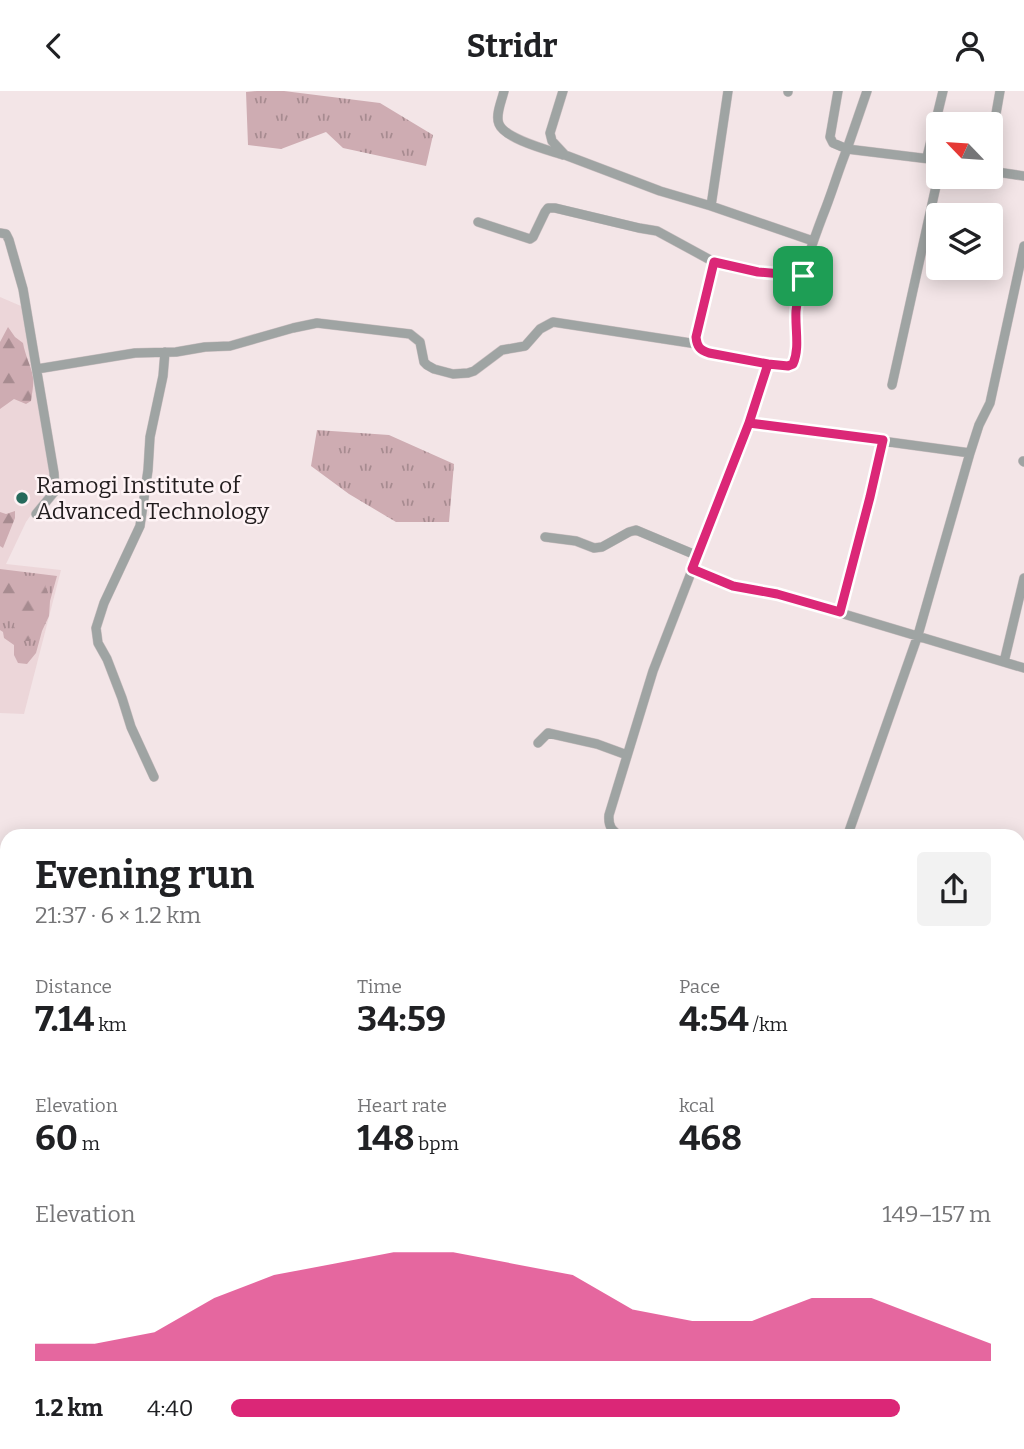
<!DOCTYPE html>
<html lang="en">
<head>
<meta charset="utf-8">
<style>
  body { margin:0; font-family:Bitter,serif; background:#f2f2f2; color:#202124; height:100vh; display:flex; flex-direction:column; font-size:26px; white-space:nowrap }
  * { box-sizing:border-box; margin:0 }
  p { font-size:23px; color:#757577 }
  .icon { flex:none; width:38px; height:38px; fill:none; stroke:currentColor; stroke-width:2; stroke-linecap:round; stroke-linejoin:round }
  .map { position:relative; flex:1; overflow:hidden }
  .side { position:absolute; left:0px; top:738px; width:1026px; height:620px; display:flex; flex-direction:column; background:#fff; border-radius:21px 21px 0 0; box-shadow:0 4px 18px #0003 }
  .side>* { flex:none }
  .needle { width:46px; rotate:295deg }
  .controls { position:absolute; left:926px; top:21px; display:grid; gap:14px }
  .controls a { display:grid; place-items:center; width:77px; height:77px; border-radius:7px; background:#fff; box-shadow:0 4px 18px #0003; font-size:35px }
  .pin { position:absolute; display:grid; place-items:center; width:60px; height:60px; color:#fff; margin:-30px; border-radius:14px; box-shadow:0 4px 10px #0006 }
  .round { display:grid; place-items:center; flex:none; width:74px; height:74px; border-radius:7px; background:#f2f2f2 }
  .summary { display:flex; align-items:center; justify-content:space-between; height:119px; padding:0 35px }
  h1 { font-size:38px; font-weight:700; line-height:52px }
  .figures { display:grid; grid-template-columns:repeat(3,1fr); gap:10px; height:119px; padding:7px 35px }
  .figures div { display:grid; align-content:center }
  .figures b { font-size:35px; font-weight:700 }
  .figures small { font-size:19px; font-weight:400 }
  .figures p { font-size:19px }
  .chart { height:196px; padding:14px 35px }
  .chart p { display:flex; justify-content:space-between }
  .chart svg { width:100%; height:126px; margin-top:7px; fill:#db2777; opacity:.7 }
  ul { padding:0 35px; list-style:none; font-size:23px }
  li { display:grid; grid-template-columns:112px 84px 1fr; align-items:center; height:52px }
  li i { height:18px; border-radius:9px; background:#db2777 }
  header { display:flex; justify-content:space-between; align-items:center; height:91px; padding:0 35px; background:#fff; font-size:32px; font-weight:700 }
  .map>svg:first-child { display:block }
</style>
</head>
<body>
<header><svg class="icon" aria-label="back" viewBox="0 0 24 24"><path d="M15 5l-7 7 7 7"/></svg>Stridr<svg class="icon" aria-label="person" viewBox="0 0 24 24"><circle cx="12" cy="8" r="4"/><path d="M4 21q1-7 8-7t8 7"/></svg></header>
<div class="map">
<svg width="1024" height="1358" viewBox="0 0 1024 1358">
  <defs>
    <pattern id="grass-tufts" width="24" height="20" patternUnits="userSpaceOnUse" patternTransform="scale(1.75)"><rect width="24" height="20" fill="#ceacb2"/><path d="M3 7l-1-3M5 7V3M7 7l1-3M15 17l-1-3M17 17v-4M19 17l1-3" fill="none" stroke="#a78b90"/></pattern>
    <pattern id="forest-firs" width="22" height="20" patternUnits="userSpaceOnUse" patternTransform="scale(1.75)"><rect width="22" height="20" fill="#ceacb2"/><path d="M5 1l3.5 6h-7zM16 11l3.5 6h-7z" fill="#a78b90"/></pattern>
  </defs>
  <rect width="100%" height="100%" fill="#f3e5e7"/>
  <path fill="#ecd6d9" d="M0,206L21,215L52,398L37,415L26,431L6,473L61,479L24,623L0,622Z"/>
  <path fill="url(#grass-tufts)" d="M257,0H284L380,12L433,44L426,75L343,57L326,41L281,58L248,54L246,1Z
    M317,339L389,344L454,373L449,431H396L349,403L311,375Z
    M0,478L57,485L50,510L49,525L42,540L36,562L27,573L18,572L14,564V554L4,547L3,541L0,539Z
    M0,821L7,824V891L0,894Z
    M0,1292L7,1300V1351H127L130,1358H0Z"/>
  <path fill="url(#forest-firs)" d="M8,236L15,246L23,252C25,264 31,275 33,286C34,294 32,302 31,310L26,313L14,308L0,318V251Z
    M15,420V427L3,457L0,455V421L6,423Z
    M9,485L20,486L27,489L38,486L45,490C46,505 50,518 41,530C35,538 31,541 29,550H22L19,540L13,537L22,507L11,508L0,511V486Z"/>
  <g fill="none" stroke-linecap="round" stroke-linejoin="round">
    <g stroke="#cdc1c3" stroke-width="10">
      <path id="minor" d="M504,0C502,9 495,24 499,33C505,48 548,59 563,64
        M563,0L550,42L552,50L565,64L660,100L711,115L813,150
        M838,0L830,46L833,52L847,58L867,0
        M788,1V0
        M990,57L1000,0
        M927,66L943,0
        M990,80L1024,85
        M711,115L728,0
        M478,131L530,148L533,146L545,121L548,117H555L639,137L657,140L714,171L728,175L758,181L803,185
        M0,142L6,143L9,149L23,198L54,382L55,400L36,423
        M714,171L696,246C697,256 700,259 709,262L768,273L790,275C802,262 795,230 797,212C802,181 812,153 823,124C832,102 838,80 847,58L938,69
        M37,278L135,262L176,261L205,256L230,255L293,237L317,232L410,243L420,251L424,271L427,274L434,278L453,283L468,282L474,280L502,259L525,255L540,238L553,231L697,253
        M892,294L938,86
        M749,332L970,362
        M1023,370L1024,371
        M545,446L576,450L594,457L602,456L629,441L636,439L698,465
        M693,478L733,495L777,503L1024,577
        M840,521L870,406L883,349
        M1004,571L1024,487
        M538,652L548,642L597,653L627,664
        M154,686L131,636L122,607L107,568L98,552L96,537L104,512L140,435L148,379L150,346L163,285L165,261
        M621,746C612,739 608,736 609,724L653,580L749,332L768,273
        M847,746L918,544L970,362L979,334L990,312L1024,155
        M1018,907L1024,909
        M0,1118L7,1117
        M1018,1237L1024,1240
        M555,1351L567,1358"/>
    </g>
    <g stroke="#cdc1c3" stroke-width="14">
      <path id="major" d="M1018,1029L1024,1012
        M913,1358L916,1351"/>
    </g>
    <use href="#minor" stroke="#9fa4a3" stroke-width="9"/>
    <use href="#major" stroke="#616b69" stroke-width="12"/>
  </g>
  <g fill="none" stroke-linecap="round" stroke-linejoin="round">
    <g stroke="#fff" stroke-width="14">
      <path id="route" d="M803,185L758,181L714,171L696,246C697,256 700,259 709,262L768,273L749,332L692,478L733,495L777,503L840,521L870,406L883,349L749,332L768,273L788,275L793,273C800,257 795,238 796,220C797,209 800,197 803,185"/>
    </g>
    <use href="#route" stroke="#db2777" stroke-width="9"/>
  </g>
  <circle fill="#266a5c" stroke="#fef3f5" stroke-width="2.5" cx="22" cy="407" r="7"/>
  <g text-anchor="middle" stroke-width="5" stroke-linejoin="round" paint-order="stroke">
    <g font-size="23" fill="#221d1e" stroke="#fef3f5" text-anchor="start">
      <text x="36" y="402">Ramogi Institute of<tspan x="36" dy="26">Advanced Technology</tspan></text>
    </g>
  </g>
</svg>
<div class="controls">
<a><svg class="needle" viewBox="-14 -14 28 28"><path d="M0-13l5 13h-10z" fill="#e53935"/><path d="M0 13l5-13h-10z" fill="#757577"/></svg></a>
<a><svg class="icon" aria-label="layers" viewBox="0 0 24 24"><path d="M12 4l9 5-9 5-9-5zM3 14l9 5 9-5"/></svg></a>
</div>
<div class="pin" style="left:803px;top:185px;background:#1e9e55"><svg class="icon" aria-label="arrive" viewBox="0 0 24 24"><path d="M6 21V4h12l-3 4 3 4H6"/></svg></div>
<section class="side">
<div class="summary"><div><h1>Evening run</h1><p>21:37 · 6 × 1.2 km</p></div><a class="round"><svg class="icon" aria-label="share" viewBox="0 0 24 24"><path d="M12 15V3M7 8l5-5 5 5M5 13v7h14v-7"/></svg></a></div>
<div class="figures">
<div><p>Distance</p><b>7.14<small> km</small></b></div>
<div><p>Time</p><b>34:59</b></div>
<div><p>Pace</p><b>4:54<small> /km</small></b></div>
</div>
<div class="figures">
<div><p>Elevation</p><b>60<small> m</small></b></div>
<div><p>Heart rate</p><b>148<small> bpm</small></b></div>
<div><p>kcal</p><b>468</b></div>
</div>
<div class="chart"><p><span>Elevation</span>149–157 m</p>
<svg viewBox="0 0 160 44" preserveAspectRatio="none"><path d="M0 44V38L10 38L20 34L30 22L40 14L50 10L60 6L70 6L80 10L90 14L100 26L110 30L120 30L130 22L140 22L150 30L160 38V44z"/></svg>
</div>
<ul>
<li><b>1.2 km</b>4:40<i style="width:88%"></i></li>
</ul>
</section>
</div>
</body>
</html>
